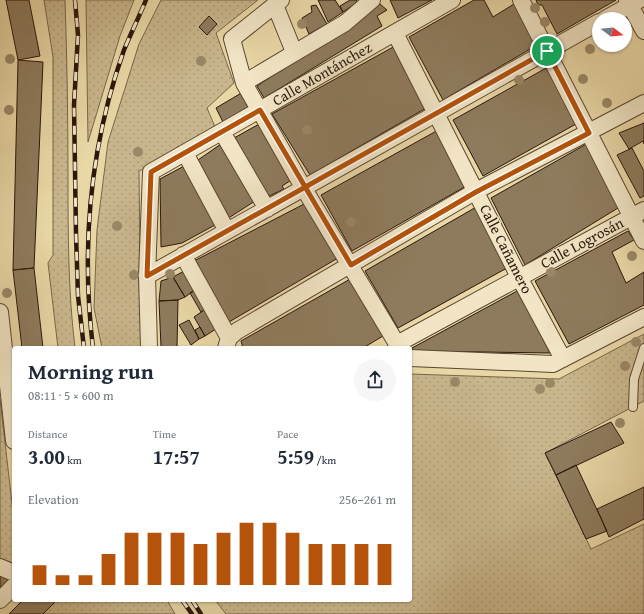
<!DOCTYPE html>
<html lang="en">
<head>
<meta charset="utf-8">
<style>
  body { margin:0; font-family:"Gentium Book Plus",serif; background:#f6f6f7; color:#1f2937; height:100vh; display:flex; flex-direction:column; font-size:15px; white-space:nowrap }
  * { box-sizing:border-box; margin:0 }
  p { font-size:13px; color:#747a83 }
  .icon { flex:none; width:22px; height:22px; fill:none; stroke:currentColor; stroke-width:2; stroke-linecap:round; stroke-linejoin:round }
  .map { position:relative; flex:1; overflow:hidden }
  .side { position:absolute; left:12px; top:346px; width:400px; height:256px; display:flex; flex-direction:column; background:#fff; border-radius:4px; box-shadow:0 1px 3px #0004 }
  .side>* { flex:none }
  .needle { width:26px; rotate:106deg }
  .fabs { position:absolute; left:592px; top:12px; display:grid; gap:8px }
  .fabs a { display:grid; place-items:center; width:40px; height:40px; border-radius:50%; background:#fff; box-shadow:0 1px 3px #0004; font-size:20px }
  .pin { position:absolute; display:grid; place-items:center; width:34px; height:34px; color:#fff; margin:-17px; border:2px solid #fff; border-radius:50%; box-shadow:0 1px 4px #0007 }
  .round { display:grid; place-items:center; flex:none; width:42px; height:42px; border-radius:21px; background:#f6f6f7 }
  .head { display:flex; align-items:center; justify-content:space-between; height:68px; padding:0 16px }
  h1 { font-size:22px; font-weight:700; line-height:30px }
  .figures { display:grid; grid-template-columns:repeat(3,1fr); gap:6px; height:68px; padding:4px 16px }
  .figures div { display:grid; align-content:center }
  .figures b { font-size:20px; font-weight:700 }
  .figures small { font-size:11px; font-weight:400 }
  .figures p { font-size:11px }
  .chart { height:112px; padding:8px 16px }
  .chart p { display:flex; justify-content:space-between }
  .chart svg { width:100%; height:72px; margin-top:4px; stroke:#b45309; stroke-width:6 }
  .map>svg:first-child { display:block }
</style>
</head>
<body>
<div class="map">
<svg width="644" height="614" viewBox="0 0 644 614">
  <defs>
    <pattern id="grass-dots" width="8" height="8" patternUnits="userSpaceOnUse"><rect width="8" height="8" fill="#c9b68c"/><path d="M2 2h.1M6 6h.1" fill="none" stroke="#ad9c78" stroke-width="1.8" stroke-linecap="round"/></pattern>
  </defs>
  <rect width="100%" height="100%" fill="#e9d7a6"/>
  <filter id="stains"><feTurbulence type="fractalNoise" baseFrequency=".005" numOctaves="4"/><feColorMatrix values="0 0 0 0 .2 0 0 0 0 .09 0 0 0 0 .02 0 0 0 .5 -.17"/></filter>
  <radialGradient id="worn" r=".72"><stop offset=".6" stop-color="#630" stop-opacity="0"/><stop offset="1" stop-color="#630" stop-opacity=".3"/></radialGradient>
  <path fill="url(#grass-dots)" stroke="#7a664c" d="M44,0H65C67,59 68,117 68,176C68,233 68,291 75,348H58L48,263L53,255V57Z
    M86,0H134L120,36L88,142Z
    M161,0H258L216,33L234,83L207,108L218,134L139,171L141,348H102L94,308L97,230L108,142L139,44Z
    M644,334V401L545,453L591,549L644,524V614H226L215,600H410V374L559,379Z
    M0,399L14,521V570L0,567Z
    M56,600H167L175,614H42Z"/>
  <path fill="#8e7b5d" stroke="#2b170d" d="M6,0H29L40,56L18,60Z
    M318,0H335L343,12L328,22Z
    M350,0H356L358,2L343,12L340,6Z
    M390,0H432L398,18Z
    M474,0H484L493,17L514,4L537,45L443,100L409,37Z
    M536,0H616L557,34L542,5H538Z
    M380,4L387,10L377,16L382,26L264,98L257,86Z
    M316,5L327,24L309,34L302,18L312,12L311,6Z
    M209,16L217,24L207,35L199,27Z
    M395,46L426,108L310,175L272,114Z
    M18,60L43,62L34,268L13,270Z
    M548,67L576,124L483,176L453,120Z
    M243,92L250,106L223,122L216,108Z
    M261,123L293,179L282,186L284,189L267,197L234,138Z
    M644,123V144L643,141L629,149L619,133Z
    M440,129L468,185L352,251L321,195Z
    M590,142L618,208L525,265L491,198Z
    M221,144L255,201L227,219L198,160Z
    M632,148L644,171V196L640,198L617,155Z
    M186,165L215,225L182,243L161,247L160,179Z
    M306,203L338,258L229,322L194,261Z
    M478,206L507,268L398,328L365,271Z
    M628,231L634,240L612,252L626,283L644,272V305L569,344L535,281Z
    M34,268L43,348H22L13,270Z
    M186,270L198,288L185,297L173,277Z
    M173,277L185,297L178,300L159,301L161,281Z
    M352,278L383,336L363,348H243L241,341Z
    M196,289L207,308L201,312L190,293Z
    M519,290L550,353L413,351L412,348Z
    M178,300L177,347H161L159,301Z
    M207,308L219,327L205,336L194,317Z
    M189,320L199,339L191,345L179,325Z
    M200,327L205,336L199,339L195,330Z
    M611,422L624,443L556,475L545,453Z
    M576,465L607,531L586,539L556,475Z
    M644,487V519L609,537L597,509Z
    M0,570L14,577L0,593Z
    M23,600H57L43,614H9Z"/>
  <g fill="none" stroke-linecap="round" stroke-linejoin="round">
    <g stroke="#5a4733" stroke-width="10">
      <path id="lane" d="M633,407L634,379L644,348"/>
    </g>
    <g stroke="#5a4733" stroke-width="18">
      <path id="street" d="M372,0L345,23L244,83L303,187L397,344
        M521,0L644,241
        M627,0L644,31
        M275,5L294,52
        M605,19L639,0
        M395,33L519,277L563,359
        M244,83L232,39L281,0
        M222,132L267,209
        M185,153L227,231
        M183,255L229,338
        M147,276L599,22
        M0,312L14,441
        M149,348L147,276L151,172L452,0
        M226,348L229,338L237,331L476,191L644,103
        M396,348L397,344L644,210
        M410,358L553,364L644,317
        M0,567L14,573
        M0,600L14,586"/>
    </g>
    <use href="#lane" stroke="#f1e5c5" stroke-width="8"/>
    <use href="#street" stroke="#f1e5c5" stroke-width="16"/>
    <g stroke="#2b170d" stroke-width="4.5">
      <path id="rail" d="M75,0L78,35L74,105L76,234L78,296L84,348
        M93,348C81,248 90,146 124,50C131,33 139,17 146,0
        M182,600L192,614
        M192,600L201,614"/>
    </g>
    <use href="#rail" stroke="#f1e5c5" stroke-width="3" stroke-dasharray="9" stroke-linecap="butt"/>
  </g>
  <g fill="#9a8867">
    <circle cx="535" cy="8" r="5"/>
    <circle cx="545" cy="22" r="5"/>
    <circle cx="302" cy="24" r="5"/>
    <circle cx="590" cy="49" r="5"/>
    <circle cx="10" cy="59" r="5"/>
    <circle cx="201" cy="61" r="5"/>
    <circle cx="583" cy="79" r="5"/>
    <circle cx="519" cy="80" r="5"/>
    <circle cx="607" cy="103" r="5"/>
    <circle cx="9" cy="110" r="5"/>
    <circle cx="307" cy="130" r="5"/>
    <circle cx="138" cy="152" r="5"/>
    <circle cx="351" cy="222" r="5"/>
    <circle cx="117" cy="226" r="5"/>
    <circle cx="632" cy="256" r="5"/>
    <circle cx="551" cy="272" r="5"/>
    <circle cx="170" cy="274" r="5"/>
    <circle cx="134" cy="275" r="5"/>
    <circle cx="7" cy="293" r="5"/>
    <circle cx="636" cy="342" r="5"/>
    <circle cx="625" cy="366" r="5"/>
    <circle cx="455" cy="382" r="5"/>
    <circle cx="550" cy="383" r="5"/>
    <circle cx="540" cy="389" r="5"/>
    <circle cx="620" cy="423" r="5"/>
  </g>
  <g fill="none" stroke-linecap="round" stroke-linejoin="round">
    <g stroke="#fff" stroke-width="8">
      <path id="route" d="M547,51L147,276L151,172L260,110L351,265L476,192L589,133L547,51"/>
    </g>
    <use href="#route" stroke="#b45309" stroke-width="5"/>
  </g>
  <g text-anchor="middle" stroke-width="3" stroke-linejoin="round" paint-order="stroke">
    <g font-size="15" fill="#2b170d" stroke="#f1e5c5">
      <text transform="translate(322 74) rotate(-30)" y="5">Calle Montánchez</text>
      <text transform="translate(582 243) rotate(-28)" y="5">Calle Logrosán</text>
      <text transform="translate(506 249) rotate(63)" y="5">Calle Cañamero</text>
    </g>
  </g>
  <rect width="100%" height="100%" filter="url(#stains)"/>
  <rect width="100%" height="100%" fill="url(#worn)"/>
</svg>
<div class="fabs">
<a><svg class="needle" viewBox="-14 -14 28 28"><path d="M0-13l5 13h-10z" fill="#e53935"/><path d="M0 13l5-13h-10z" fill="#747a83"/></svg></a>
</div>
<div class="pin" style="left:547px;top:51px;background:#1e9e55"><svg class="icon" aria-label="arrive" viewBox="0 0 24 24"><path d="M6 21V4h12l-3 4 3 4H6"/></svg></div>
<section class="side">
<div class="head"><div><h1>Morning run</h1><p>08:11 · 5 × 600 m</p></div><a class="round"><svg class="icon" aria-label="share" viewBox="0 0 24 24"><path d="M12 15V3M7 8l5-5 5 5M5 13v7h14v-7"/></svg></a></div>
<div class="figures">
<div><p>Distance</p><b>3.00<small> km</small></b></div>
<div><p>Time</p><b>17:57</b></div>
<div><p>Pace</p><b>5:59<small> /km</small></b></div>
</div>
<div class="chart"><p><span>Elevation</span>256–261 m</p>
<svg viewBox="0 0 160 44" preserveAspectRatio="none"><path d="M5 44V32M15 44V38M25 44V38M35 44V25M45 44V12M55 44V12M65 44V12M75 44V19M85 44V12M95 44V6M105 44V6M115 44V12M125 44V19M135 44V19M145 44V19M155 44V19"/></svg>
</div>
</section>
</div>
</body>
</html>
